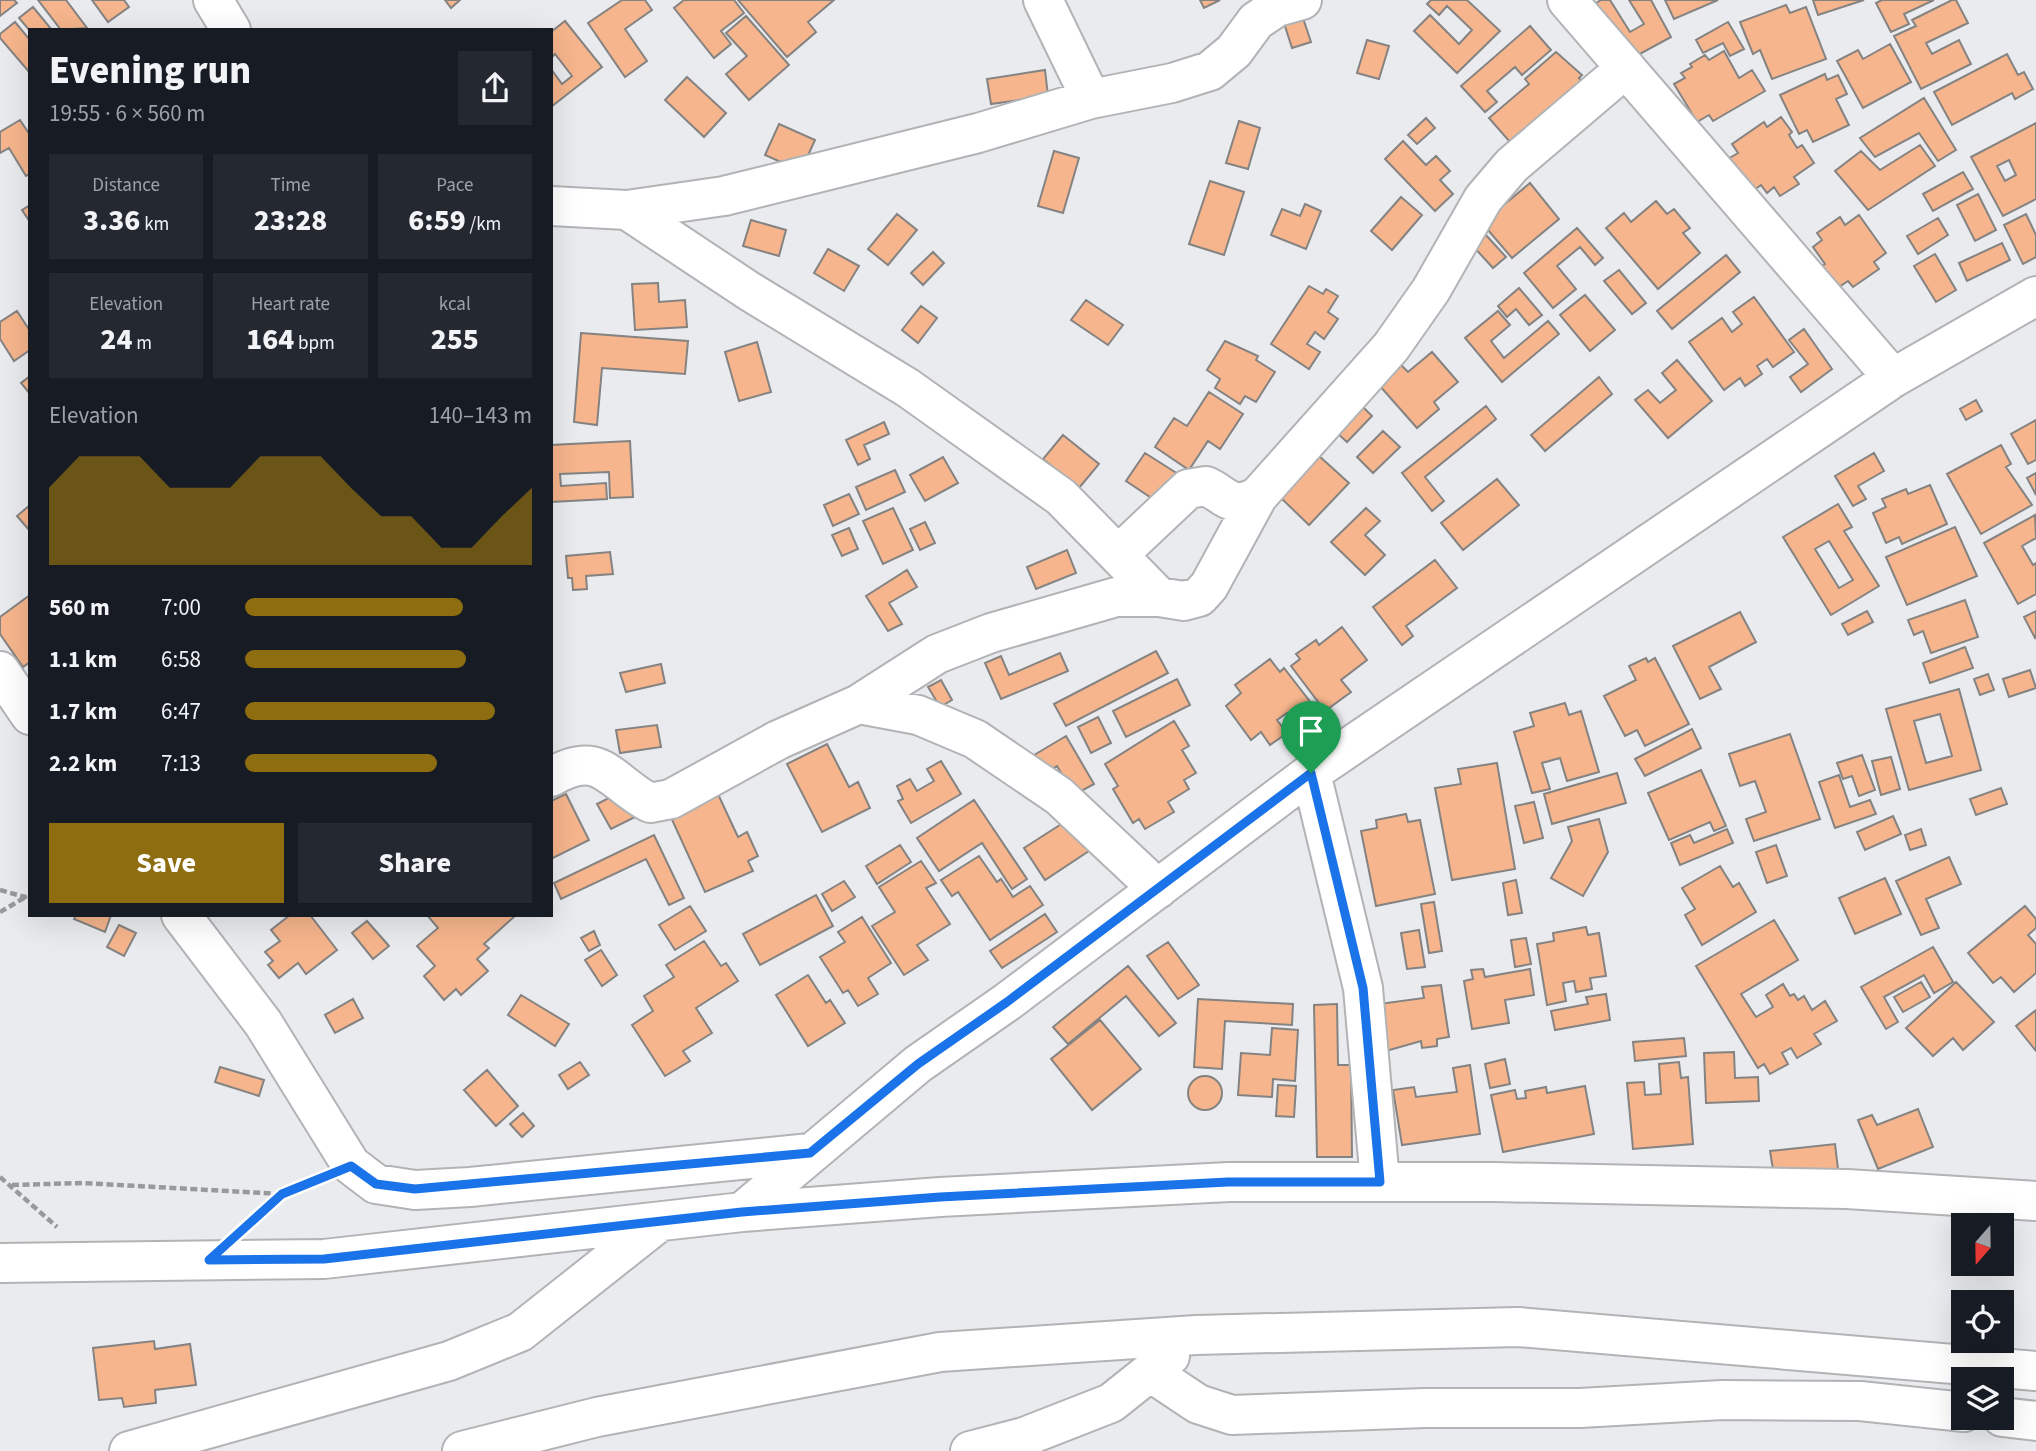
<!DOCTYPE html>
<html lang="en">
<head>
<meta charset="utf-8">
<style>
  body { margin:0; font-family:"Source Sans 3",sans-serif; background:#242831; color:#f1f3f6; height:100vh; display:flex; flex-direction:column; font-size:26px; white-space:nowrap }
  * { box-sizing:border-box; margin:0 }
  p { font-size:23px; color:#9ea1a6 }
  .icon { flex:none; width:38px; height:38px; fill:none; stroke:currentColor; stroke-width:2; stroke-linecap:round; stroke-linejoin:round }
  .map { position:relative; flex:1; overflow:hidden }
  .details { position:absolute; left:28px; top:28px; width:525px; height:889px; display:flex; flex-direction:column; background:#171b24; border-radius:0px; box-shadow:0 7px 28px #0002 }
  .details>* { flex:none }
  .needle { width:46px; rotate:200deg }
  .tools { position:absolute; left:1951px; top:1213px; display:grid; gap:14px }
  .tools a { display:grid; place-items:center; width:63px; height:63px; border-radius:0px; background:#171b24; box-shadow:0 7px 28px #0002; font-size:35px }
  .pin { position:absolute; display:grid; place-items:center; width:60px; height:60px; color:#fff; margin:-72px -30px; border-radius:50% 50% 50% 0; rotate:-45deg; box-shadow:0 0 7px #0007 }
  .pin .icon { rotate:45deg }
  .round { display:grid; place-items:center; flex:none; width:74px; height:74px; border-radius:0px; background:#242831 }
  .head { display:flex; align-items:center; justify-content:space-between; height:119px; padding:0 21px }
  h1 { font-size:38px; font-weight:800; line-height:52px }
  .stats { display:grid; grid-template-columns:repeat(3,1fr); gap:10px; height:119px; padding:7px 21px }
  .stats div { display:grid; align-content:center; border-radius:0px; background:#242831; text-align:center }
  .stats b { font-size:30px; font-weight:800 }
  .stats small { font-size:19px; font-weight:400 }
  .stats p { font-size:19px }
  .chart { height:196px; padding:14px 21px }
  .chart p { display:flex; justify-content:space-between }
  .chart svg { width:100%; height:126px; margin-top:7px; fill:#8e6d11; opacity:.7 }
  .action { display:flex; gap:14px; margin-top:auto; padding:14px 21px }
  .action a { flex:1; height:80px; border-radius:0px; background:#8e6d11; color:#fff; font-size:28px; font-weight:800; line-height:80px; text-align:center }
  .action a+a { background:#242831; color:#f1f3f6 }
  ul { padding:0 21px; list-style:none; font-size:23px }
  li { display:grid; grid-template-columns:112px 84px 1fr; align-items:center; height:52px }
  li i { height:18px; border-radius:9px; background:#8e6d11 }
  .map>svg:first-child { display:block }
</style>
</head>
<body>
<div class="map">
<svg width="2036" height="1451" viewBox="0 0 2036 1451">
  <rect width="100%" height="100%" fill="#eaebee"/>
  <path fill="#f6b58c" stroke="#858382" stroke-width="2" fill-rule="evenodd" d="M0,0H14L17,3L0,16Z
    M38,0H66L87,28L61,30Z
    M92,0H124L129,7L108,22Z
    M445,0H460L451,8Z
    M622,0H645L652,10L625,29L647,61L625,77L588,23Z
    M684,0H734L744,13L721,31L731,44L714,58L674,8Z
    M738,0H834L808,22L816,32L787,57Z
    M1200,0H1220L1204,8Z
    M1431,0H1467L1500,31L1457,73L1414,31L1430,15L1459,44L1472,30L1447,6L1439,15L1427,4Z
    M1601,0H1610L1630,32L1644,24L1629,0H1651L1671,37L1627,61L1588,8Z
    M1665,0H1718L1674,19Z
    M1813,0H1864L1818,15Z
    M1882,0H1934L1904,14L1909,24L1891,32L1876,3Z
    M1952,0H1956L1968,23L1926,43L1932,54L1959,40L1971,64L1921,89L1894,36L1916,26L1912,20Z
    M1786,5L1790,13L1806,7L1826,59L1772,79L1760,50L1753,54L1740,22Z
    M33,7L52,30L30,31L19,18Z
    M1302,15L1311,42L1292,48L1283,20Z
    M746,16L789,65L749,100L726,74L747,56L726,33Z
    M565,21L602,67L551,107V69L562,84L572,76L555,54L551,58V32Z
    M15,22L30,40V73L0,38V34Z
    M1728,22L1744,49L1730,56L1723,43L1703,53L1696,40Z
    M1530,26L1551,50L1522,75L1515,67L1487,91L1497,102L1485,112L1461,86Z
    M1367,40L1389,46L1379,79L1357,73Z
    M1890,44L1911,82L1863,108L1837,61L1858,50L1863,59Z
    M1724,51L1739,78L1752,70L1765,91L1713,121L1709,115L1697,122L1674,84L1685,78L1681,73L1692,67L1690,64L1705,55L1709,60Z
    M1556,52L1582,75L1579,78L1590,91L1516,149L1489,118L1529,84L1525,79Z
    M2007,54L2018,75L2024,72L2033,89L2015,99L2012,93L1952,125L1934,92Z
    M1045,70L1048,96L991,104L987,79Z
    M1825,74L1827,80L1838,75L1847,94L1836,99L1849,125L1813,142L1807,130L1799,134L1780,95Z
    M687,77L726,113L704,137L665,100Z
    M1924,98L1956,150L1938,161L1919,133L1875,157L1860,138Z
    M1781,117L1792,132L1789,135L1797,148L1802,145L1814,163L1794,177L1799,184L1780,196L1774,187L1767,193L1761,185L1751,192L1728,159L1738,153L1732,144L1764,122L1767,127Z
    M1426,118L1435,128L1417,144L1408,135Z
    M20,120L30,135V174L26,176L9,148L0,153V132Z
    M1239,121L1260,128L1248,169L1226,163Z
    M2036,123V199L2003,216L1971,157ZM2009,160L2016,175L2005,181L1997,166Z
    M779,124L815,140L801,171L765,155Z
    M1403,141L1426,165L1436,156L1450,171L1440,180L1453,194L1435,211L1385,159Z
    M1920,145L1935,166L1868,210L1835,171L1861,151L1880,170Z
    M1054,151L1079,158L1063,213L1038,206Z
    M1963,172L1973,189L1933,211L1923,194Z
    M1210,181L1244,192L1224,255L1189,244Z
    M1530,183L1559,219L1512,258L1482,223Z
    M1978,194L1996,230L1975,241L1957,205Z
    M1401,197L1422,215L1392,250L1371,231Z
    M1656,201L1667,214L1674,209L1690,228L1683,233L1700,253L1658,289L1606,228L1624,213L1631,222Z
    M1305,204L1321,211L1306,249L1271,235L1282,209L1300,216Z
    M30,205V222L22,210Z
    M897,214L917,230L888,265L868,249Z
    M2026,214L2036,235V257L2023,264L2004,225Z
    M1859,215L1886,253L1874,262L1879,269L1853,287L1848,281L1833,291L1818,269L1825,264L1813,247L1822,240L1817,233L1840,217L1845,225Z
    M1938,218L1948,235L1918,254L1907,236Z
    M751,220L786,230L779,256L743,246Z
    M1577,228L1603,258L1595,265L1580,247L1557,266L1576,289L1553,308L1524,273Z
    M1485,234L1506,257L1493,268L1472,245Z
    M2002,243L2010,260L1967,281L1959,263Z
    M828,249L859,266L844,291L814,273Z
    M933,252L944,263L923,285L911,273Z
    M1935,254L1956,290L1936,302L1914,266Z
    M1726,255L1740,272L1672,329L1657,311Z
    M1619,270L1646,303L1632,314L1604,281Z
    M658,283L659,302L685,300L687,327L635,330L632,284Z
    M1309,286L1323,294L1326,289L1338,296L1328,312L1338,319L1324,339L1315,332L1307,344L1320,352L1309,369L1271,344Z
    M1519,288L1542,315L1529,325L1516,309L1507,317L1498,306Z
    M1585,295L1615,330L1590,351L1560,315Z
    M1754,297L1794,352L1773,367L1767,359L1757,366L1762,374L1745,386L1740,378L1724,390L1689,342L1722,318L1732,332L1742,324L1733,312Z
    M1086,300L1123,325L1108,345L1071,320Z
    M921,306L937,318L918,343L902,330Z
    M17,311L30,331V350L14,361L0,339V322Z
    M1498,311L1510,325L1491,341L1504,358L1548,321L1559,334L1502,382L1465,338Z
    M1804,329L1832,369L1801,392L1790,377L1808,364L1789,340Z
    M581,333L688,341L685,374L602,368L597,425L574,422Z
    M1225,341L1258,356L1256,360L1275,372L1256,402L1245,396L1240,404L1215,388L1220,379L1207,370Z
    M757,342L771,392L739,401L725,352Z
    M1432,352L1458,382L1434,402L1439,409L1417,428L1379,385L1401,365L1408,372Z
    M1677,360L1712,401L1668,438L1635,400L1648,390L1660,403L1676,390L1662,373Z
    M30,376V394L21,383Z
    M1599,377L1612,394L1545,451L1531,435Z
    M1209,392L1243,414L1220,449L1208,441L1189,470L1155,447L1174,418L1187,426Z
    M1976,400L1982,411L1966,420L1960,409Z
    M1361,405L1372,416L1347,442L1335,431Z
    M1486,406L1496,419L1425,477L1444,501L1432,511L1402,473Z
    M2036,420V460L2028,464L2011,434Z
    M884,422L889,434L864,445L870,459L858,465L846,440Z
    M1383,431L1400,447L1373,473L1357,457Z
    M1063,435L1099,464L1079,488L1043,459Z
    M630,441L633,497L610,498L609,472L560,474L561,486L606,483L607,499L551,502V445Z
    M2001,445L2011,464L2006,467L2032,505L1981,534L1947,474Z
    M1145,453L1178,474L1159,503L1126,481Z
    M1874,453L1884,471L1858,486L1866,499L1853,506L1835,476Z
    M1318,455L1349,483L1309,525L1279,496Z
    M943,457L958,483L925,501L910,475Z
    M895,470L905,492L866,510L856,487Z
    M2036,473V495L2027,478Z
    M1497,479L1519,505L1463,550L1441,523Z
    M1930,485L1947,524L1902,544L1899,537L1886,543L1873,513L1886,507L1882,499L1906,489L1908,494Z
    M849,494L859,514L833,526L824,505Z
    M1838,504L1852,527L1844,531L1879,586L1831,615L1783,537ZM1829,541L1853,580L1839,588L1815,549Z
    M30,505V531L17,516Z
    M893,508L913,550L883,564L863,521Z
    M1366,508L1380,521L1365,535L1385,555L1365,575L1331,542Z
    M2035,515L2036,538L2022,546L2033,565L2036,563V594L2018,604L1984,543Z
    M925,522L935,543L920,550L910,529Z
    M1955,527L1977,576L1907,605L1886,557Z
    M849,528L858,549L842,556L832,535Z
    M1067,550L1076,573L1036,589L1027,567Z
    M610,552L613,574L586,576L587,589L573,590L572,578H568L566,556Z
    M1435,560L1457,588L1406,626L1413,636L1402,645L1373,607Z
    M907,570L917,587L889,603L902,624L888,631L866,596Z
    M30,595V662L23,667L0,634V617Z
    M1965,600L1978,637L1931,653L1923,631L1914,635L1908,620Z
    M1867,611L1873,622L1848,635L1842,624Z
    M2036,611V637L2035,638L2024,617Z
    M1740,612L1756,642L1709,667L1721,689L1700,699L1673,646Z
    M1342,627L1367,660L1341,680L1351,692L1325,711L1291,666L1300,659L1296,654L1316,640L1319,645Z
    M1965,647L1973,668L1930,683L1923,663Z
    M1156,651L1168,673L1066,726L1054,704Z
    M1060,653L1068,671L1001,699L985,663L1001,656L1009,675Z
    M1646,658L1648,662L1655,658L1689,724L1645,746L1637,730L1625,736L1604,696L1636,680L1629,666Z
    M1270,659L1280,672L1284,668L1315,708L1295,724L1287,713L1277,720L1287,733L1270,745L1261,732L1251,740L1226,706L1241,693L1235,685Z
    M661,664L665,683L626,692L620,673Z
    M2030,670L2036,688L2009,697L2003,679Z
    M1988,674L1994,690L1980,695L1974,679Z
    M1177,679L1190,705L1126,737L1113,711Z
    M941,680L952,700L940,707L928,687Z
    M1959,689L1981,770L1909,790L1886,709ZM1940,714L1952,756L1926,763L1914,721Z
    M1565,703L1569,715L1581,711L1599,772L1567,781L1560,758L1542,763L1550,789L1532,793L1514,732L1534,726L1530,713Z
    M1098,717L1111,743L1091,753L1078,727Z
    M1174,721L1189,746L1182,750L1196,773L1184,780L1189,789L1168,802L1174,812L1145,829L1139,819L1133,823L1113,789L1118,786L1105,764Z
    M657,725L661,747L620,753L616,730Z
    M1692,729L1701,748L1645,776L1635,759Z
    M1790,734L1820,819L1754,841L1746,819L1766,812L1755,781L1740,786L1729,754Z
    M1066,736L1094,784L1074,795L1057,766L1039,776L1029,758Z
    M827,744L849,787L858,782L870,808L822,832L787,764Z
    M1862,755L1875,790L1859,796L1852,776L1843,779L1837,763Z
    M1891,757L1900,789L1881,795L1872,761Z
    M941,761L961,794L911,823L898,801L903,799L897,786L910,779L917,791L934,781L927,769Z
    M1497,763L1515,869L1452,880L1435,788L1461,784L1458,769Z
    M1701,770L1726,826L1714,831L1710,822L1669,840L1648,793Z
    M1617,773L1626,803L1552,824L1544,794Z
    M1839,775L1850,807L1870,800L1876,814L1835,828L1819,782Z
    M2001,788L2007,804L1976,815L1970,799Z
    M623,791L637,816L611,829L597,804Z
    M717,792L738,837L747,832L758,856L748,861L753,871L705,892L669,813Z
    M566,794L589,840L551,859V801Z
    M974,800L1027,879L1012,889L982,843L939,871L917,838Z
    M1534,802L1543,838L1524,843L1515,806Z
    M1080,812L1101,843L1045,880L1024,848Z
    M1406,814L1408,822L1420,820L1435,894L1376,906L1361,831L1377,828L1376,820Z
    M1893,816L1901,834L1865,850L1857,832Z
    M1599,819L1608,852L1583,896L1551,878L1572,841L1568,827Z
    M1727,829L1733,843L1680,865L1671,843L1690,835L1694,843Z
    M1921,829L1926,845L1910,850L1905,835Z
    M654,835L684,898L669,905L646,859L561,899L554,883Z
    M900,845L911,862L877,884L866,866Z
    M1776,845L1787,876L1767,883L1756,852Z
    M979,856L997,882L1001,879L1013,897L1030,886L1043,905L990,940L958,892L952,896L941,880Z
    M1949,857L1961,884L1926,899L1939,928L1921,935L1896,881Z
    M921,861L936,883L926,888L950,924L917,945L928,960L904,975L872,926L895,912L879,887Z
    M1720,866L1733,887L1739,883L1756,912L1702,945L1685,915L1695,909L1682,888Z
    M1885,878L1901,914L1855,934L1839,898Z
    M1516,880L1522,913L1508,915L1503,883Z
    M844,881L855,897L832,911L822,894Z
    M816,895L833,926L760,965L743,934Z
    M1434,902L1442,951L1429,953L1421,904Z
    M690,906L706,931L675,950L659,925Z
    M2025,906L2036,919V928L2028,935L2036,944V973L2014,992L2001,977L1993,983L1968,953Z
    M1045,914L1057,932L1002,968L990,951Z
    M76,915H111L105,932L74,919Z
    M290,915H310L337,950L306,974L298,963L279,978L268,965L273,961L265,952L280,941L271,930Z
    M427,915H516L484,944L489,948L477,959L488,971L461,995L456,989L444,1000L424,976L435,966L417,946L438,928Z
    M862,917L891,963L868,978L878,994L858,1006L848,990L843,993L820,957L845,942L838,932Z
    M1774,920L1798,960L1741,994L1756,1017L1773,1007L1766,995L1783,984L1790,996L1794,994L1798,1000L1804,996L1812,1010L1825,1001L1837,1021L1814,1034L1821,1044L1797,1058L1791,1048L1782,1053L1788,1064L1770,1074L1764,1064L1758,1068L1696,966Z
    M367,921L389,946L373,959L352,933Z
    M119,925L136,933L124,956L107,947Z
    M1586,927L1588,935L1599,933L1606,976L1590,978L1592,989L1576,992L1574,981L1563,983L1566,1001L1547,1005L1537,944L1554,941L1553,933Z
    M1419,930L1425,967L1407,969L1401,933Z
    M594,931L600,945L589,951L581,938Z
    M1526,938L1531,964L1515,967L1511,940Z
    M704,941L721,966L726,963L738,981L696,1008L712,1033L683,1051L690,1061L665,1076L632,1025L653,1011L644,996L674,977L666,965Z
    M1168,942L1199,985L1178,999L1147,956Z
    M1933,947L1953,982L1934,993L1924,975L1884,997L1898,1022L1886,1029L1861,987Z
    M601,950L617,975L602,986L585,960Z
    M1128,966L1176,1023L1159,1036L1126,996L1068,1044L1053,1027Z
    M1483,969L1485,977L1530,969L1534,995L1505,1000L1509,1023L1472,1029L1464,981L1473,979L1471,970Z
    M808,975L826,1003L830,1000L845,1023L808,1046L776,995Z
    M1921,982L1930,997L1903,1012L1894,997Z
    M1956,982L1994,1022L1963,1050L1953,1038L1933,1056L1906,1028Z
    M1441,985L1449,1037L1437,1039V1046L1422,1048L1421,1041L1386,1051L1379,1004L1424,998L1422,987Z
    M1606,994L1610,1020L1555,1030L1551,1011L1588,1004L1586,997Z
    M521,995L569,1024L555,1046L508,1015Z
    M353,999L363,1018L335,1033L325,1015Z
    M1198,999L1293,1004L1292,1025L1225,1021L1222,1069L1194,1067Z
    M1337,1004L1338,1065H1351L1352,1157H1317L1314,1005Z
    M2036,1010V1051L2016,1026Z
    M1100,1020L1141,1069L1092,1110L1051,1059Z
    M1272,1028L1298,1030L1295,1081L1273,1079L1272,1097L1238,1095L1241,1053L1270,1055Z
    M1684,1038L1686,1056L1635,1061L1633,1042Z
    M1734,1052L1735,1078L1758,1077L1759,1101L1706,1103L1704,1053Z
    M1505,1059L1510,1084L1490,1088L1485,1064Z
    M580,1062L589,1075L568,1089L559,1075Z
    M1679,1062L1681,1078L1688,1077L1693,1144L1633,1149L1627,1083L1644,1082L1645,1095L1661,1094L1659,1064Z
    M1470,1065L1480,1134L1402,1145L1393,1090L1414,1087L1416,1097L1457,1092L1453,1068Z
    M220,1067L264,1080L259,1096L215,1082Z
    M487,1070L518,1106L496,1126L464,1090Z
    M1188 1093a17 17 0 1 1 34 0a17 17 0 1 1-34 0Z
    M1278,1085L1296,1086L1294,1117L1276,1116Z
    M1585,1086L1594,1134L1503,1152L1491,1095L1515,1090L1517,1099L1526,1098L1525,1091L1546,1087L1547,1093Z
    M1918,1109L1933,1147L1878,1169L1858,1120L1872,1115L1877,1125Z
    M523,1113L534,1126L522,1137L510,1124Z
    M1835,1144L1838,1169L1774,1176L1770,1151Z
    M154,1341L155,1349L190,1344L196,1385L155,1390L156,1403L124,1407L122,1398L99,1400L93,1348Z"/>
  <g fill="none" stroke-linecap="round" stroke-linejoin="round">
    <g stroke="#b1b3b5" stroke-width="42">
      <path id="street" d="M213,0L231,30
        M1043,0L1091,99
        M1567,0L1893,378
        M551,206L627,210L724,196L978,133L1091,99L1172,83L1210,71L1234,51L1256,21L1277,7L1302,0
        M627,210L749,291L908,388L1061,497L1159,597
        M1118,555L1188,489L1206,486C1229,497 1231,510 1258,496L1391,347L1431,290L1483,199L1512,165L1626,68
        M0,671L30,715
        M859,704L937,654L991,633L1116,597H1159L1184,601L1199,597L1209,586L1258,496
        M1311,773L1363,988L1380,1182
        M551,777C601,747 610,782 650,803L671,799L778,740L859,704L918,715L975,739L1059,796L1158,889
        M181,915L263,1023L351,1165L376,1184L415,1190L470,1187L810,1153
        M742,1212L918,1064L1007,1002L1311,773L1893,378L2036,296
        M0,1263L324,1259L742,1212L940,1197L1229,1182H1494L1847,1189L2036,1201
        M1150,1372L1198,1404L1232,1415L1425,1408H1580L1722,1400L1860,1401L1964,1412
        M2002,1417L2036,1421
        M129,1451L449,1361L520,1332L659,1222
        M970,1451L1024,1437L1111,1403L1170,1356"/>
    </g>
    <g stroke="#b1b3b5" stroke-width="42">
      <path id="highway" d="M462,1451L597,1417L940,1352L1196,1335L1518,1327L2036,1371"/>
    </g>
    <path stroke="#98999b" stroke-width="4.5" stroke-dasharray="7 3.5" stroke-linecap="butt" d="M0,890L25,897L30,895
      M0,912L24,898
      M0,1177L57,1227
      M12,1185L83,1183L282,1194
      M251,1222L282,1194L319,1179"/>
    <use href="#street" stroke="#fff" stroke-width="38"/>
    <use href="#highway" stroke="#fff" stroke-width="38"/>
  </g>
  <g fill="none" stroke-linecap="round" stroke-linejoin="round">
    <g stroke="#fff" stroke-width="14">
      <path id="route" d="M1311,773L1363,988L1380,1182H1228L940,1197L742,1212L324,1259L209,1260L282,1194L351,1166L376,1184L415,1189L810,1153L918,1064L1007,1002Z"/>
    </g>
    <use href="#route" stroke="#1a73e8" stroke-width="9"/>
  </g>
</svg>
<div class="tools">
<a><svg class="needle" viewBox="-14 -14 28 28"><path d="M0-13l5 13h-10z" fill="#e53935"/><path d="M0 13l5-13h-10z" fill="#9ea1a6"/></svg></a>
<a><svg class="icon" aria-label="locate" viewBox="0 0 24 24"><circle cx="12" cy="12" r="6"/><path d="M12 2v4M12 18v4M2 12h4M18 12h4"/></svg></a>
<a><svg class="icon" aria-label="layers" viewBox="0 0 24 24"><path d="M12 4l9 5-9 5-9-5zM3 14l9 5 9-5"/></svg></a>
</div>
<div class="pin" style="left:1311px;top:773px;background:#1e9e55"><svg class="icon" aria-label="arrive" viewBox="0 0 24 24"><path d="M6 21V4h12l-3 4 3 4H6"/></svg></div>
<section class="details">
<div class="head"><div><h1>Evening run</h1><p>19:55 · 6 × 560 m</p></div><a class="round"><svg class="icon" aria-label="share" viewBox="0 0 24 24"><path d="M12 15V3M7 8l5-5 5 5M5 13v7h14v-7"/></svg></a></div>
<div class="stats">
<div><p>Distance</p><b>3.36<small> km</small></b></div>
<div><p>Time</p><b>23:28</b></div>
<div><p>Pace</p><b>6:59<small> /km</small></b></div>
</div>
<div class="stats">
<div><p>Elevation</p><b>24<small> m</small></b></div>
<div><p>Heart rate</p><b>164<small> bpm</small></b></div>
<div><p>kcal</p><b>255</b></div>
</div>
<div class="chart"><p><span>Elevation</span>140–143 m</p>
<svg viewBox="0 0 160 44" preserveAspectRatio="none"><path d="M0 44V17L10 6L20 6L30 6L40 17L50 17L60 17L70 6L80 6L90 6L100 17L110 27L120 27L130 38L140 38L150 27L160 17V44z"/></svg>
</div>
<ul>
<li><b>560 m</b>7:00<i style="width:76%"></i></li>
<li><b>1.1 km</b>6:58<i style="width:77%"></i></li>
<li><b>1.7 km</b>6:47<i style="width:87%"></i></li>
<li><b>2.2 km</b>7:13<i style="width:67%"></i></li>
</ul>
<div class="action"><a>Save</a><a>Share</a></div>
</section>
</div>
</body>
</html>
